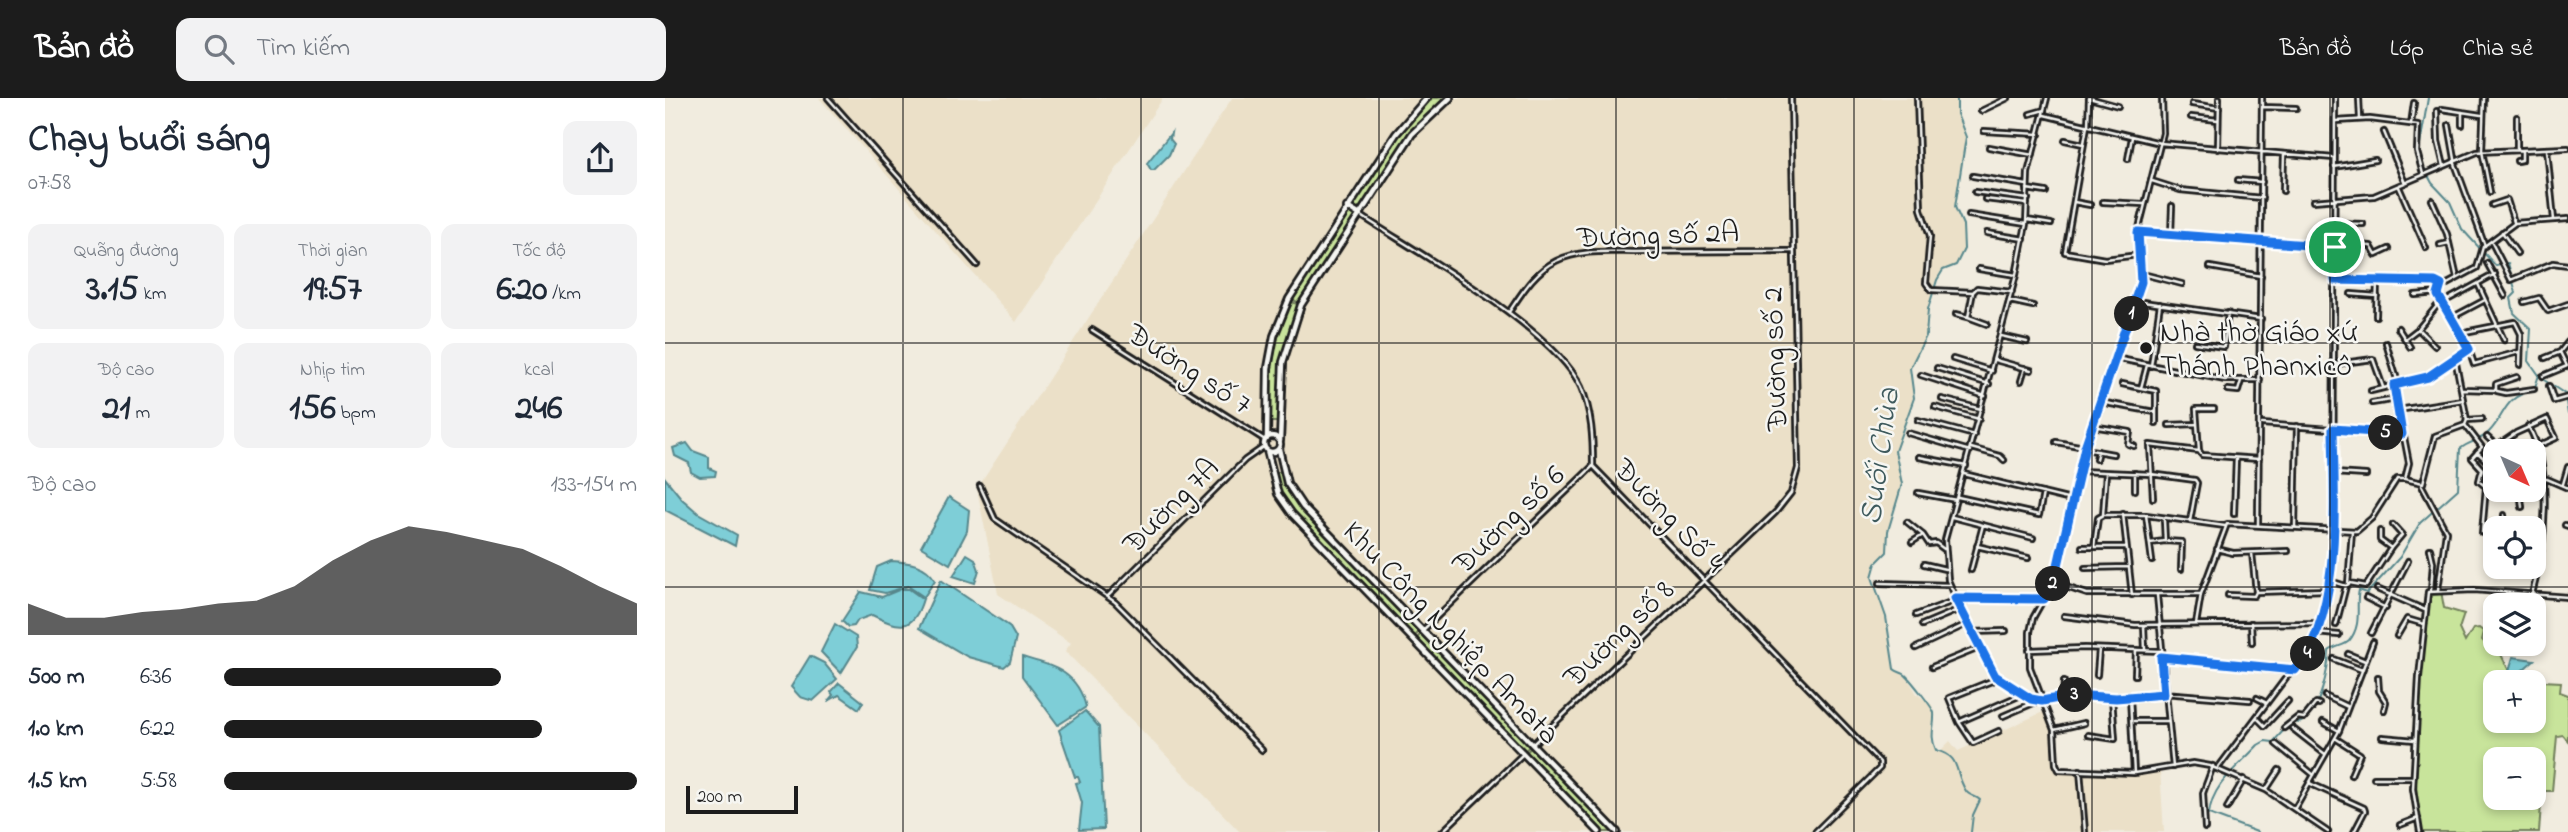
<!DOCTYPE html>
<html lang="vi">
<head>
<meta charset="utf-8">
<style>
  body { margin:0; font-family:"Indie Flower",sans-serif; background:#f2f2f3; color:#1f2937; height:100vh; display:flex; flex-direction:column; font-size:26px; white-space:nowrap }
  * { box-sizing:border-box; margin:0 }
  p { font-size:23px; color:#747a83 }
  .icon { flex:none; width:38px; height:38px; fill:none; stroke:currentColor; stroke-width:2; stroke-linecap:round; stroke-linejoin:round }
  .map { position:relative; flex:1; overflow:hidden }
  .panel { display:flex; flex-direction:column; background:#fff; width:665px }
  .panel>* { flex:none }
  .needle { width:46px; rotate:136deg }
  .fabs { position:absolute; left:1818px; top:341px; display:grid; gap:14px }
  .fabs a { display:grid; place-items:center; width:63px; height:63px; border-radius:14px; background:#fff; box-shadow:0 4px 10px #0003; font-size:35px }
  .scale { position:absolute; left:21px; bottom:18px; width:112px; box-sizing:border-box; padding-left:7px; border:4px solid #1c1c1c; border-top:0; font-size:19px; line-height:24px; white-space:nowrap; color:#1c1c1c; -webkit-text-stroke:5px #f6f6f2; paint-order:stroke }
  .pin { position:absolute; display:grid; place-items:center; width:60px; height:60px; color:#fff; margin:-30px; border:4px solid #fff; border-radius:50%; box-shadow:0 2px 7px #0007 }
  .km { position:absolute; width:35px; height:35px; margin:-18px; border-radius:50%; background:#222; color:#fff; font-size:19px; line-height:35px; text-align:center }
  .round { display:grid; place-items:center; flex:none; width:74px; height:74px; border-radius:14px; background:#f2f2f3 }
  .head { display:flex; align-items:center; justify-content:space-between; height:119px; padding:0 28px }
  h1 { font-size:38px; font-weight:700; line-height:52px }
  .metrics { display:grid; grid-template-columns:repeat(3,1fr); gap:10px; height:119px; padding:7px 28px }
  .metrics div { display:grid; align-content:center; border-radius:14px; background:#f2f2f3; text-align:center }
  .metrics b { font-size:35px; font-weight:700 }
  .metrics small { font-size:19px; font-weight:400 }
  .metrics p { font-size:19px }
  .chart { height:196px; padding:14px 28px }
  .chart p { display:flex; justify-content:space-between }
  .chart svg { width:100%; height:126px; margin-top:7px; fill:#1c1c1c; opacity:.7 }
  ul { padding:0 28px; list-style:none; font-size:23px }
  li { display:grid; grid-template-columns:112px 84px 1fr; align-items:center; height:52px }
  li i { height:18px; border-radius:9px; background:#1c1c1c }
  header { display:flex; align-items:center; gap:42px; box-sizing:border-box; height:98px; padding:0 35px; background:#1c1c1c; color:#fff }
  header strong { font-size:33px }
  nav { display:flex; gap:38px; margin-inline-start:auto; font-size:24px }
  .search { width:490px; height:63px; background:#f2f2f3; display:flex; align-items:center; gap:18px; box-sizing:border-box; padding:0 24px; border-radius:14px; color:#747a83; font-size:26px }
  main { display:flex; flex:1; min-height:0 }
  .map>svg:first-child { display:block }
</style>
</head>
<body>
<header>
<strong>Bản đồ</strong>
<div class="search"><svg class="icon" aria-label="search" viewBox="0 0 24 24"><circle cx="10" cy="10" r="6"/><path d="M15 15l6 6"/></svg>Tìm kiếm</div>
<nav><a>Bản đồ</a><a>Lớp</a><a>Chia sẻ</a></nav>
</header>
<main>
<section class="panel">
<div class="head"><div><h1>Chạy buổi sáng</h1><p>07:58</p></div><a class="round"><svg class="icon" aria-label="share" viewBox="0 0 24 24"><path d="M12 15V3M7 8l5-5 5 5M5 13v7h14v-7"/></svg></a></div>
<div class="metrics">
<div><p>Quãng đường</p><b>3.15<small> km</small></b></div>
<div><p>Thời gian</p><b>19:57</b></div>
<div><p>Tốc độ</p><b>6:20<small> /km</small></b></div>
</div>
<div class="metrics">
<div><p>Độ cao</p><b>21<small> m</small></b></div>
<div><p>Nhịp tim</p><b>156<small> bpm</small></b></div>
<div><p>kcal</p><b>246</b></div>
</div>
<div class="chart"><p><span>Độ cao</span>133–154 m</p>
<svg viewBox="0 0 160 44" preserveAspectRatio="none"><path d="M0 44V33L10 38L20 38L30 36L40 35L50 33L60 32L70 27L80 18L90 11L100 6L110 8L120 11L130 14L140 20L150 27L160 33V44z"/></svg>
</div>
<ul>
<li><b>500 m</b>6:36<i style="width:67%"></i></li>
<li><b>1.0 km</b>6:22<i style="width:77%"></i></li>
<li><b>1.5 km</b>5:58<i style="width:100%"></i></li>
</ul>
</section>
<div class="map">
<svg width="1903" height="734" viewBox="0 0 1903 734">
  <rect width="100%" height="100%" fill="#f1ecdf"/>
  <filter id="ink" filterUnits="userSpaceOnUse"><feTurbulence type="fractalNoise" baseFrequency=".0143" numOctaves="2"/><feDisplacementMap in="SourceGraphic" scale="14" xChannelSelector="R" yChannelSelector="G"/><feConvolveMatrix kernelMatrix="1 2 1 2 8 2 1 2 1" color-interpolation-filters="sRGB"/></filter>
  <g filter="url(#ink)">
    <path fill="#ebe0c8" d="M154,0H498L351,224Z
      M567,0H1292V16L1301,39L1290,109L1298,127L1299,151L1291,167L1278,173L1272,182L1263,211L1261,238L1245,270L1248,303L1230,353L1237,386L1223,433L1222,454L1211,465L1207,479L1221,519L1229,571L1242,579L1252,596L1267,607L1269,616L1266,643L1274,654L1285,643L1293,653L1380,613L1388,632L1389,666L1394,673L1468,676L1495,672L1499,734H575L400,553L406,545L333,496L312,391Z"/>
    <path fill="#c8e49b" stroke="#72805c" stroke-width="2" fill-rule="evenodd" d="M765,0H782L746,35L693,115L685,109L732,37Z
      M684,112L692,117L635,205L626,201Z
      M625,203L634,207L616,263L613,324H603C604,281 608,244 625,203Z
      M612,374H615L636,411L755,533L749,539L628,414L615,395L609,378Z
      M1776,493L1779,510L1799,516L1794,531L1800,544L1808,531L1814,530L1819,534L1817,542L1821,546L1830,544L1845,575L1856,582L1896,584L1895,594L1903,597V643L1898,637L1892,638L1887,693H1877L1874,734H1756C1743,656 1755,575 1764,497L1765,494ZM1830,584H1869V623H1830ZM1830,662H1869V700H1830Z
      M757,535L865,648L859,653L751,541Z
      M867,649L949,734H937L860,655Z"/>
    <path fill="#7eced7" stroke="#57878c" stroke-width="2" d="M506,35L505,41L509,46L504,57L489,72H486L482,65Z
      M22,345L28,353L44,359V370L51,373L50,378L35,379L26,374L24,365L10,358L8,350Z
      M0,380L17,401L33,415L72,437L70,448L0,412Z
      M284,399L304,412L302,433L285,466L256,449Z
      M302,456L310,461L314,472L310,485L288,478Z
      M226,463C243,464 261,466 270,482L259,499L243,488L220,495L205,492L212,469Z
      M276,482L344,528L351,540L345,564L339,569L303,559L254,530Z
      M236,491H244L258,501C248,535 234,530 207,517L193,522L189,528L183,529L177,523L196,494L217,499Z
      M170,526L191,539L192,549L176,575L156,554Z
      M145,558L159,565L172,581L148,603L135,599L126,589Z
      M357,559C388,568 412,573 421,609L393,627L357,578Z
      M1848,559L1869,562L1852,577L1844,573Z
      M174,585L198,604L194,611L174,597L163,603L168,597L166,594Z
      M420,613L434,629L439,731L414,732L417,705L411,685L415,684L413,679H410L394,632Z"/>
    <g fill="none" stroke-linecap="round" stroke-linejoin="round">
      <path stroke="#57878c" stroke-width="2" d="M1292,0V16L1301,39L1290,109L1298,127L1299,151L1291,167L1278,172L1272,182L1263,211L1261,238L1245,270L1249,300L1230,353L1237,386L1223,433L1222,454L1211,465L1207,479L1221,519L1229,571C1232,574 1236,574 1239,576C1243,578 1269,611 1269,615C1270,629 1264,637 1271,652C1297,659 1288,672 1301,693C1304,698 1311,698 1315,702L1308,717L1306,734
        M1763,0L1754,53L1758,68L1767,85L1785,104L1797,131L1831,168L1843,165L1851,195L1846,200L1849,215L1866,231L1864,263L1876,280L1900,296L1903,316
        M1592,734L1544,716C1547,686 1573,669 1593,647L1600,643L1608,644C1613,639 1621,628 1628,625C1635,623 1632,627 1638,623C1656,611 1663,572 1664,553C1670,548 1679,548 1684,543C1698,526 1690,509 1694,492L1702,495L1706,491L1735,459L1755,425L1793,391L1795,351C1804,343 1816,343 1824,334C1842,315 1837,300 1869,292L1874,277"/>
      <g stroke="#1c1c1c" stroke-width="8">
        <path id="street" d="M163,0L312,167
          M1252,0L1256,111L1265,138L1261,185L1266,192L1308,194L1312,190L1347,194
          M1382,0L1363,75L1361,126L1351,177L1280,442L1283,482L1310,543L1330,578L1366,601L1377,603L1409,597L1451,600L1499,595L1585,602
          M1424,0L1453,8
          M1497,0L1498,35L1473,134L1476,184L1420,349L1391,479L1368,520L1365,534V569L1389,632L1391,666L1394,672L1469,675L1528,665L1545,668L1601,692L1663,734
          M1694,0L1695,21
          M1819,0L1817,53L1825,94
          M1527,6L1554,10
          M1597,9L1631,10
          M1777,11L1816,17
          M1316,13L1343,0
          M1772,13L1773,43L1779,68
          M1797,14V27
          M1365,16L1379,12
          M1379,17L1495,45L1669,60
          M1526,19L1553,22
          M1852,19V52
          M1671,23L1705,21L1753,27L1752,54L1758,76
          M1746,26L1749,5
          M1784,27L1790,61
          M1422,28L1400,154L1440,161L1474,157
          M1423,28L1424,0
          M1319,33L1374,36
          M1719,34L1740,85
          M1400,42L1418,46
          M1324,49L1368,57
          M1553,51L1554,0
          M1882,52L1889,122
          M1463,61L1467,39
          M1789,63L1820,148
          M1852,63L1857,62V52
          M1669,69L1710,62
          M1308,78L1362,87
          M1573,82L1597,84
          M1487,83L1515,92L1597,100
          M1734,89L1761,150
          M1362,91L1381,94
          M1618,93L1619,56
          M1310,94L1363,101
          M1320,101L1362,106
          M1767,102L1782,136L1792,180
          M1648,103L1709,98L1812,54L1903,50
          M1409,104L1425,107
          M1438,104L1479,106
          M1827,107L1842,102L1849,124
          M695,117C751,154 890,231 916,289C927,314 928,341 928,368L1215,664V670L1150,734
          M1304,117L1361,126
          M1362,122L1386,126
          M1669,125L1698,126
          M1474,134L1669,149
          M1837,134L1852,155
          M1322,135L1359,141
          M1506,137L1507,108
          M1826,143L1846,182L1888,165L1903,167
          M1671,146L1706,148L1711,157L1724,151
          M1775,147L1784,145
          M1822,165L1840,198
          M1545,169L1596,178
          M1314,171L1351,177
          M1478,176L1517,186
          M1670,182L1770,184L1776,187
          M1813,186L1839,242
          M1308,194L1303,219L1322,226
          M1686,196L1712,198
          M1750,197L1773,195
          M1345,203L1368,208
          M1471,203L1596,221
          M1859,204L1874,200L1883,213L1903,206
          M1777,205L1830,176
          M844,214C857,195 869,174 891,163C915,151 945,154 971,154C1023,153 1075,153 1127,153
          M1291,216L1303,219
          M1711,218L1712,183
          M1786,220L1820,202
          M1733,230L1740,241
          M427,232L600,342
          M1795,235L1850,224L1856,236L1855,267
          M1336,238L1362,244
          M1530,245L1559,249L1563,215
          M1721,245L1733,285
          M1770,248L1753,231L1776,203
          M1745,249L1740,241L1753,231
          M1804,251L1809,266L1854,254
          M1450,260L1560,282H1595
          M1790,260L1802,322
          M1880,260L1895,254
          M1288,261L1327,273
          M1330,262L1366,272
          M1670,266L1708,261L1718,289
          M1482,267L1476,290L1491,293V325
          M1486,268L1495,206
          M1272,270L1324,286
          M1256,277L1320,298
          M1878,278L1902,268L1895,254L1903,244
          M1356,283L1360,270
          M1457,286L1476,290
          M1884,288L1889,303L1903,299
          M1797,291L1831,292V286L1852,279
          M1563,292L1573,293L1576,283
          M1706,293L1763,279L1804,251L1776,203L1773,191L1812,170L1818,149L1850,125L1903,121
          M1832,293L1841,295L1869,291
          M1277,301L1316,311
          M1435,304L1490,314
          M1707,305L1732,301
          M1270,309L1314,321
          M1733,312L1798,302
          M1253,322L1309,337
          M1597,326L1737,336
          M1504,327L1532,326
          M1800,327L1817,349L1807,360L1817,371L1814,383L1821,389L1817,435
          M1427,328L1465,334L1463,346L1469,348
          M1863,328C1889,369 1880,451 1867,496
          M1243,335L1305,353
          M1822,339L1832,348
          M1391,344L1420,349
          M1306,350L1335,358L1339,362
          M1420,351L1448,356
          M1534,353L1531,311H1549
          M1812,354L1825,366
          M1838,354L1832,348L1851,335L1882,321L1891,340L1864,352
          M1254,359L1301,368
          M1431,361L1433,353
          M1414,373L1486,376L1530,382L1532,385L1525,423
          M1470,375V392
          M1669,375L1701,377
          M1299,376L1406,402
          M1740,381L1758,385L1770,338L1800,327L1802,322L1817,321
          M1869,381H1882L1903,390
          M1898,386L1903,369
          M315,388L330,421L450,504L597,652
          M1757,388L1781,433L1773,492
          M1855,392L1857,409
          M1253,395L1291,402
          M1293,399L1374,417L1378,395
          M1488,400L1485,347L1534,353L1537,357L1594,361
          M1458,416L1467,497
          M1569,416L1571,360
          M1438,417L1441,375
          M1481,417L1487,463
          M1839,417L1840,430
          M1287,419L1368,440
          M1242,424L1258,437
          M1593,426L1597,0
          M1900,427L1903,428
          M1630,429L1632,328
          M1715,433V442L1726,450L1737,437L1728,427
          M1500,443L1517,444L1516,471
          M1247,444L1258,437L1264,446L1271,445L1279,451
          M1485,445L1500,443L1499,422
          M1312,448L1363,460
          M1417,449H1461
          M1429,449L1433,420L1438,417H1481L1560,428
          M1552,451L1568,455L1623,453
          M1765,451L1768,464L1766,492
          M1587,455L1591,494L1662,492
          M1259,466L1280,471
          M1420,470L1463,469
          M1306,472L1318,427
          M1665,483L1681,488L1671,527
          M1215,485L1285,487
          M1389,485L1422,496H1536
          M1683,486L1687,433
          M1681,488L1685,485L1701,488L1726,450
          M1712,491L1760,512
          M1492,497L1508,669
          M1563,497L1589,498L1591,494
          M443,498L580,362L600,348
          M1292,500L1379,501
          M1701,500L1721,510
          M1251,517L1291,502
          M1399,518L1470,527L1654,525
          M1586,525L1587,544
          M1531,526L1536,496L1562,426L1692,433L1707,420L1732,381H1740L1744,365L1729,287
          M1257,527L1295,511
          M1479,527L1480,552
          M757,533L928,368
          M1307,534L1341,533
          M1651,535L1674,537
          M1706,535L1743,463
          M1732,538L1742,521L1759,526
          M1251,550L1302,526
          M1364,552L1420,550L1496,553
          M1683,556L1700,563
          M1496,559L1628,574C1660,549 1667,471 1668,433L1670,0
          M1669,561L1697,572
          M1267,569L1314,550
          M1432,577L1434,551
          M1470,577L1471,552
          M1713,579L1714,593L1721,604L1719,612
          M1334,580L1284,600L1294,624L1308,645L1334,633
          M1398,598L1399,584
          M1660,598L1683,609
          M1465,599L1469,675
          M1592,600L1602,605
          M1338,618L1373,603
          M1592,620L1600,628L1623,603
          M1469,623H1503
          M1294,624L1358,596
          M1658,624L1674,633
          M1619,630L1633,619L1639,620L1651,605L1654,606
          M1627,630L1660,656
          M1389,632L1419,625
          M1423,637L1450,641L1447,600
          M1717,639L1750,642
          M1670,640L1695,656L1686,677
          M868,646L1111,414L1126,395L1133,370L1126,0
          M1611,646L1649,677
          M1553,670L1626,573
          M1415,672L1420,734
          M1709,680H1747
          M1644,685L1699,710L1700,713L1689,734
          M1601,692L1614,672
          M1562,710L1579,681
          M1630,710L1674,633L1708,544
          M1735,727L1753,720
          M1540,730L1538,695L1548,668
          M777,734L858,656
          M1755,734L1748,691L1754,579L1763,494L1809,492L1903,499"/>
      </g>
      <g stroke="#1c1c1c" stroke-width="10">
        <path id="secondary" d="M682,109L695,117
          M599 346a8 8 0 1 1 16 0a8 8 0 1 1-16 0Z
          M602,341L603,270L609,238L624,201L731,36L762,0
          M615,343L618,264L636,207L747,36L785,0
          M614,351L622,385L638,409L952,734
          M602,352L613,396L627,416L934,734"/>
      </g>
      <use href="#street" stroke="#f6f6f2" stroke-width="2.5"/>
      <use href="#secondary" stroke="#f6f6f2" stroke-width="4.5"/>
    </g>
  </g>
  <g fill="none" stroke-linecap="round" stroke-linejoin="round" filter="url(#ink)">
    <g stroke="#fff" stroke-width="14">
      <path id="route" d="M1473,134L1670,149V182L1770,184L1776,187L1773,197L1804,251L1763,279L1729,287L1737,336L1668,331C1669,400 1678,517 1630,572L1496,559L1499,596L1451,600L1409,597L1377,603L1366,601L1330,578L1290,500L1379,501L1389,485L1420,349L1476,184Z"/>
    </g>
    <use href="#route" stroke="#1a73e8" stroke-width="9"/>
  </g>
  <path fill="none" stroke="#1c1c1c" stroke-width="2" stroke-opacity="0.55" d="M238,0V734M476,0V734M714,0V734M951,0V734M1189,0V734M1427,0V734M1665,0V734M0,245H1903M0,489H1903"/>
  <circle fill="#1c1c1c" stroke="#f6f6f2" stroke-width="2.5" cx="1481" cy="250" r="7"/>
  <g text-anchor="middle" stroke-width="5" stroke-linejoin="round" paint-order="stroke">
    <g font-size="30" fill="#1c1c1c" stroke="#f6f6f2">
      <text transform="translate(993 136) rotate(-2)" y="10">Đường số 2A</text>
      <text transform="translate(1109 261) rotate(-92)" y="10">Đường số 2</text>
      <text transform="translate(525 270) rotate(33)" y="10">Đường số 7</text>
      <text transform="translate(505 407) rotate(-45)" y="10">Đường 7A</text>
      <text transform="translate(1005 417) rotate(46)" y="10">Đường Số 4</text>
      <text transform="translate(843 421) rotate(-44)" y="10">Đường số 6</text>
      <text transform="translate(787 534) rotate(46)" y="10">Khu Công Nghiệp Amata</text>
      <text transform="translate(953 535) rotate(-44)" y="10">Đường số 8</text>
    </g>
    <g font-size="30" fill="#1c1c1c" stroke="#f6f6f2" text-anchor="start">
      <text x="1495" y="243">Nhà thờ Giáo xứ<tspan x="1495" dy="34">Thánh Phanxicô</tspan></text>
    </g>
    <g font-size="32" font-style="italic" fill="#3e5a5d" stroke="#f6f6f2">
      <text transform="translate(1213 358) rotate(-82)" y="11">Suối Chùa</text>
    </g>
  </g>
</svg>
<div class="fabs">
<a><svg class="needle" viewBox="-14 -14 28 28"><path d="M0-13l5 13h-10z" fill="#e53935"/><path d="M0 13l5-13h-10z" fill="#747a83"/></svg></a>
<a><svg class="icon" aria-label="locate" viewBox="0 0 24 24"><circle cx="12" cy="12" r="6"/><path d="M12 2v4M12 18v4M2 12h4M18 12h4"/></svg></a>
<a><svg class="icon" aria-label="layers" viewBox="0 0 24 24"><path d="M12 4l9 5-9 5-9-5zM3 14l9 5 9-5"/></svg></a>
<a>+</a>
<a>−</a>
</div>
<div class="scale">200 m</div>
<div class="pin" style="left:1670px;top:149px;background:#1e9e55"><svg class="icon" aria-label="arrive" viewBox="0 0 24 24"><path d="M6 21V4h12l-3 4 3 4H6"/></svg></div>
<b class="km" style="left:1467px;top:216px">1</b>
<b class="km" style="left:1388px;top:486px">2</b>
<b class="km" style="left:1410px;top:597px">3</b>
<b class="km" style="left:1643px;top:556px">4</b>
<b class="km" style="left:1721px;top:335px">5</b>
</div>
</main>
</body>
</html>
